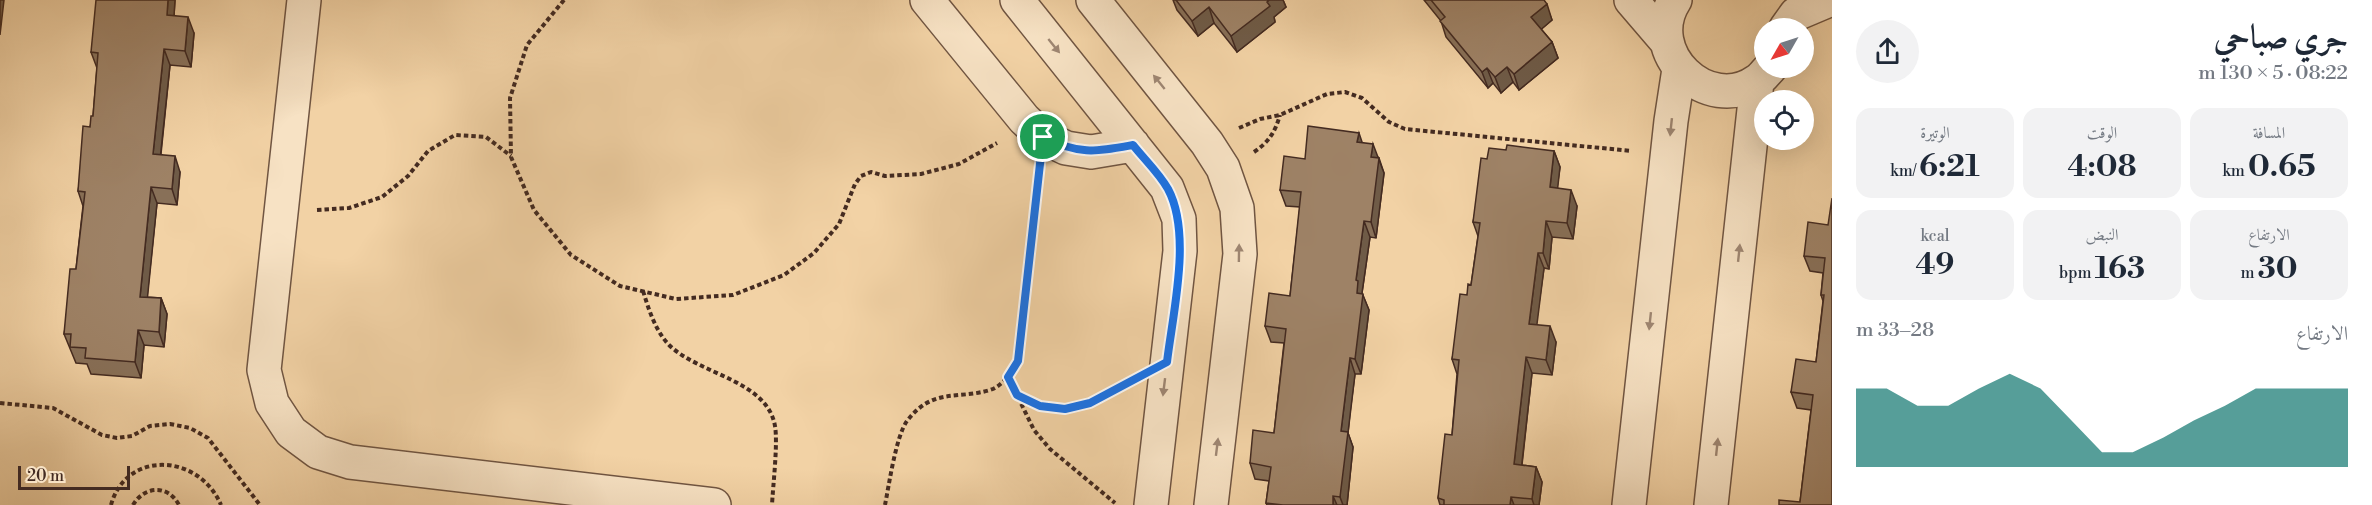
<!DOCTYPE html>
<html lang="ar">
<head>
<meta charset="utf-8">
<style>
  body { margin:0; font-family:"Libre Bodoni",Amiri,serif; background:#f2f2f3; color:#1f2937; direction:rtl; height:100vh; display:flex; flex-direction:column; font-size:22px; white-space:nowrap }
  * { box-sizing:border-box; margin:0 }
  p { font-size:20px; color:#747a83 }
  .icon { flex:none; width:33px; height:33px; fill:none; stroke:currentColor; stroke-width:2; stroke-linecap:round; stroke-linejoin:round }
  .map { position:relative; flex:1; overflow:hidden; direction:ltr }
  .panel { display:flex; flex-direction:column; background:#fff; width:540px }
  .panel>* { flex:none }
  .needle { width:39px; rotate:231deg }
  .tools { position:absolute; left:1754px; top:18px; display:grid; gap:12px }
  .tools a { display:grid; place-items:center; width:60px; height:60px; border-radius:50%; background:#fff; box-shadow:0 6px 24px #0002; font-size:30px }
  .scale { position:absolute; left:18px; bottom:15px; width:112px; box-sizing:border-box; padding-left:6px; border:3px solid #442b21; border-top:0; font-size:16px; line-height:21px; white-space:nowrap; color:#442b21; -webkit-text-stroke:4px #f7e2c4; paint-order:stroke }
  .pin { position:absolute; display:grid; place-items:center; width:51px; height:51px; color:#fff; margin:-26px; border:3px solid #fff; border-radius:50%; box-shadow:0 2px 6px #0007 }
  .round { display:grid; place-items:center; flex:none; width:63px; height:63px; border-radius:32px; background:#f2f2f3 }
  .head { display:flex; align-items:center; justify-content:space-between; height:102px; padding:0 24px }
  h1 { font-size:33px; font-weight:700; line-height:45px }
  .stats { display:grid; grid-template-columns:repeat(3,1fr); gap:9px; height:102px; padding:6px 24px }
  .stats div { display:grid; align-content:center; border-radius:15px; background:#f2f2f3; text-align:center }
  .stats b { font-size:30px; font-weight:700 }
  .stats small { font-size:16px; font-weight:400 }
  .stats p { font-size:16px }
  .chart { height:168px; padding:12px 24px }
  .chart p { display:flex; justify-content:space-between }
  .chart svg { width:100%; height:108px; margin-top:6px; fill:#0f766e; opacity:.7 }
  main { display:flex; flex:1; min-height:0 }
  .map>svg:first-child { display:block }
</style>
</head>
<body>
<main>
<section class="panel">
<div class="head"><div><h1>جري صباحي</h1><p>08:22 · 5 × 130 m</p></div><a class="round"><svg class="icon" aria-label="share" viewBox="0 0 24 24"><path d="M12 15V3M7 8l5-5 5 5M5 13v7h14v-7"/></svg></a></div>
<div class="stats">
<div><p>المسافة</p><b>0.65<small> km</small></b></div>
<div><p>الوقت</p><b>4:08</b></div>
<div><p>الوتيرة</p><b>6:21<small> /km</small></b></div>
</div>
<div class="stats">
<div><p>الارتفاع</p><b>30<small> m</small></b></div>
<div><p>النبض</p><b>163<small> bpm</small></b></div>
<div><p>kcal</p><b>49</b></div>
</div>
<div class="chart"><p><span>الارتفاع</span>28–33 m</p>
<svg viewBox="0 0 160 44" preserveAspectRatio="none"><path d="M0 44V12L10 12L20 19L30 19L40 12L50 6L60 12L70 25L80 38L90 38L100 32L110 25L120 19L130 12L140 12L150 12L160 12V44z"/></svg>
</div>
</section>
<div class="map">
<svg width="1832" height="505" viewBox="0 0 1832 505">
  <rect width="100%" height="100%" fill="#f2d2a5"/>
  <filter id="stains"><feTurbulence type="fractalNoise" baseFrequency=".00333" numOctaves="4"/><feColorMatrix values="0 0 0 0 .2 0 0 0 0 .09 0 0 0 0 .02 0 0 0 .5 -.17"/></filter>
  <radialGradient id="worn" r=".72"><stop offset=".6" stop-color="#630" stop-opacity="0"/><stop offset="1" stop-color="#630" stop-opacity=".3"/></radialGradient>
  <g fill="none" stroke-linecap="round" stroke-linejoin="round">
    <g stroke="#705542" stroke-width="36">
      <path id="minor" d="M304,0L264,370L272,403L291,432L318,452L350,462L714,505
        M927,0L1024,119L1043,137L1066,148L1091,152L1133,145
        M1017,0L1167,188L1179,219L1180,251L1151,505
        M1093,0L1207,143L1223,168L1237,208L1240,254L1211,505
        M1631,0L1667,42
        M1675,0C1641,52 1708,116 1757,81C1762,78 1766,72 1770,68
        M1786,28L1796,14L1829,0
        M1629,505L1671,121L1679,69
        M1711,505L1757,82"/>
    </g>
    <path stroke="#442b21" stroke-width="4" stroke-dasharray="4.5 3" stroke-linecap="butt" d="M564,0L527,45L510,98L511,157L534,210L571,255L620,286L676,299L733,295L784,275L814,253L839,224L855,184L861,176L871,172L885,176L921,174L959,164L997,143
      M1239,128L1260,119L1280,115L1327,94L1345,92L1362,98L1389,122L1405,129L1632,151
      M1254,152C1269,142 1275,132 1280,115
      M317,210L349,208L382,197L408,176L428,151L455,135L486,137L511,156
      M643,291C649,310 655,330 669,345C700,375 767,380 775,426C778,444 773,485 772,505
      M1008,377L1034,430L1050,449L1115,503
      M1018,396C1025,399 1032,404 1039,406C1071,416 1101,397 1128,383
      M0,403L53,408L102,435L117,438L132,436L150,426L170,424L190,428L208,438L260,505
      M111,505C126,450 199,453 221,505
      M133,505C144,486 168,484 179,505
      M885,505C889,485 896,436 907,421C933,387 957,400 990,390C1003,386 1011,372 1018,361L1039,173"/>
    <use href="#minor" stroke="#f7e2c4" stroke-width="33"/>
  </g>
  <path fill="#887058" stroke="#442b21" stroke-width="1.5" d="M175,0L174,16L194,33L191,67L170,65L161,154L180,172L177,205L157,203L147,297L161,298L167,314L164,347L144,345L141,378L91,374L87,364L76,363L64,334L76,269L83,206L78,191L90,127L93,116L97,68L91,52Z
    M1173,0H1283L1286,7L1274,17L1275,22L1237,52L1214,23L1198,36L1177,10Z
    M1424,0H1544L1552,20L1541,29L1552,42L1558,58L1519,90L1513,82L1501,93L1493,83L1488,88L1446,37L1441,21Z
    M1362,143L1379,158L1384,173L1376,238L1370,237L1362,293L1369,310L1361,374H1355L1350,413L1348,433L1353,447L1347,505H1267L1266,503L1269,481L1255,479L1250,463L1274,433L1284,343L1271,342L1265,326L1290,296L1300,207L1286,206L1280,190L1305,159Z
    M1506,150L1554,151L1560,167L1557,188L1577,206L1573,239L1552,237L1549,269L1544,268L1536,325L1556,342L1552,375L1532,373L1522,465L1536,467L1542,482L1539,505H1440L1438,498L1452,435L1457,374L1452,359L1467,295L1471,285L1478,236L1473,222L1487,159Z
    M1828,225L1832,505L1800,502L1811,410L1797,408L1791,392L1816,362L1823,301L1821,295L1823,273L1810,271L1804,256Z"/>
  <path fill="#6f5b47" stroke="#442b21" stroke-width="1.5" d="M0,0H4L0,35Z
    M168,0H175L173,31L167,15Z
    M1269,0H1283L1286,7L1274,17L1275,22L1237,52L1231,36Z
    M1547,4L1552,20L1537,33L1531,17Z
    M1209,7L1214,23L1198,36L1192,21Z
    M188,17L194,33L191,67L185,51Z
    M1552,42L1558,58L1519,90L1514,74Z
    M164,49L170,65L159,169L153,154Z
    M1507,67L1513,82L1501,93L1495,77Z
    M1487,68L1493,83L1488,88L1482,72Z
    M1359,133L1364,148L1357,142Z
    M1373,144L1384,173L1376,238L1371,222V157Z
    M1554,151L1560,167L1556,203L1550,187Z
    M175,156L180,172L177,205L172,189Z
    M151,187L157,203L146,312L140,297Z
    M1571,190L1577,206L1573,239L1567,223Z
    M1364,221L1370,237L1362,293L1369,310L1361,374L1355,359L1356,280Z
    M1546,221L1552,237L1549,269L1543,253Z
    M1538,253L1544,268L1535,340L1529,324Z
    M161,298L167,314L164,347L159,332Z
    M1550,326L1556,342L1552,375L1546,360Z
    M138,330L144,345L141,378L135,362Z
    M1526,357L1532,373L1520,480L1514,464Z
    M1350,358L1355,374L1348,433L1353,447L1347,505H1343L1340,497L1341,431Z
    M1536,467L1542,482L1539,505H1534L1532,499Z
    M1333,496L1337,505H1333Z
    M1511,497L1514,505H1510Z"/>
  <path fill="#9e8266" stroke="#442b21" stroke-width="1.5" d="M96,0H168L167,15L188,17L185,51L164,49L153,154L175,156L172,189L151,187L140,297L161,298L159,332L138,330L135,362L85,358L86,348L70,347L71,334H64L70,269H76L85,192L78,191L83,126L90,127L91,116H93L98,53L91,52Z
    M1176,0H1269L1267,2L1270,6L1231,36L1209,7L1192,21Z
    M1431,0H1544L1547,4L1531,17L1552,42L1514,74L1507,67L1495,77L1487,68L1482,72L1440,21L1445,17Z
    M1308,126L1359,133L1357,142L1373,144L1371,157L1379,158L1371,222L1364,221L1356,280L1358,281L1357,293L1363,294L1355,359L1350,358L1345,398L1341,431L1348,432L1340,497L1333,496V505H1283L1266,503L1271,467L1250,463L1253,430L1274,433L1286,329L1265,326L1269,293L1290,296L1301,192L1280,190L1284,156L1305,159Z
    M1507,145L1554,151L1550,187L1571,190L1567,223L1546,221L1543,253H1538L1529,324L1550,326L1546,360L1526,357L1514,464L1536,467L1532,499L1511,497L1510,505H1444V500L1438,498L1445,434L1452,435L1459,360L1452,359L1460,294L1467,295L1468,284L1471,285L1480,223L1473,222L1481,158L1487,159L1489,148L1506,150Z
    M1832,198V505H1779V500L1800,502L1813,395L1791,392L1796,359L1816,362L1824,295H1821L1825,258L1804,256L1808,222L1828,225Z"/>
  <defs><path id="oneway-solid" d="M-6-.8H1V-3.2L6.5 0L1 3.2V.8H-6Z" transform="scale(1.5)"/></defs>
  <g fill="#9e8672">
    <use href="#oneway-solid" transform="translate(1054 46) rotate(51)"/>
    <use href="#oneway-solid" transform="translate(1159 82) rotate(-129)"/>
    <use href="#oneway-solid" transform="translate(1671 127) rotate(96)"/>
    <use href="#oneway-solid" transform="translate(1239 253) rotate(-89)"/>
    <use href="#oneway-solid" transform="translate(1739 253) rotate(-84)"/>
    <use href="#oneway-solid" transform="translate(1650 321) rotate(96)"/>
    <use href="#oneway-solid" transform="translate(1164 387) rotate(97)"/>
    <use href="#oneway-solid" transform="translate(1217 447) rotate(-83)"/>
    <use href="#oneway-solid" transform="translate(1717 447) rotate(-84)"/>
  </g>
  <g fill="none" stroke-linecap="round" stroke-linejoin="round">
    <g stroke="#fff" stroke-width="12">
      <path id="route" d="M1043,137C1080,155 1094,152 1133,145C1144,159 1159,173 1168,189C1192,234 1173,312 1167,362L1090,403L1065,409L1040,406L1017,395L1008,377L1018,361Z"/>
    </g>
    <use href="#route" stroke="#1a73e8" stroke-width="8"/>
  </g>
  <rect width="100%" height="100%" filter="url(#stains)"/>
  <rect width="100%" height="100%" fill="url(#worn)"/>
</svg>
<div class="tools">
<a><svg class="needle" viewBox="-14 -14 28 28"><path d="M0-13l5 13h-10z" fill="#e53935"/><path d="M0 13l5-13h-10z" fill="#747a83"/></svg></a>
<a><svg class="icon" aria-label="locate" viewBox="0 0 24 24"><circle cx="12" cy="12" r="6"/><path d="M12 2v4M12 18v4M2 12h4M18 12h4"/></svg></a>
</div>
<div class="scale">20 m</div>
<div class="pin" style="left:1043px;top:137px;background:#1e9e55"><svg class="icon" aria-label="arrive" viewBox="0 0 24 24"><path d="M6 21V4h12l-3 4 3 4H6"/></svg></div>
</div>
</main>
</body>
</html>
